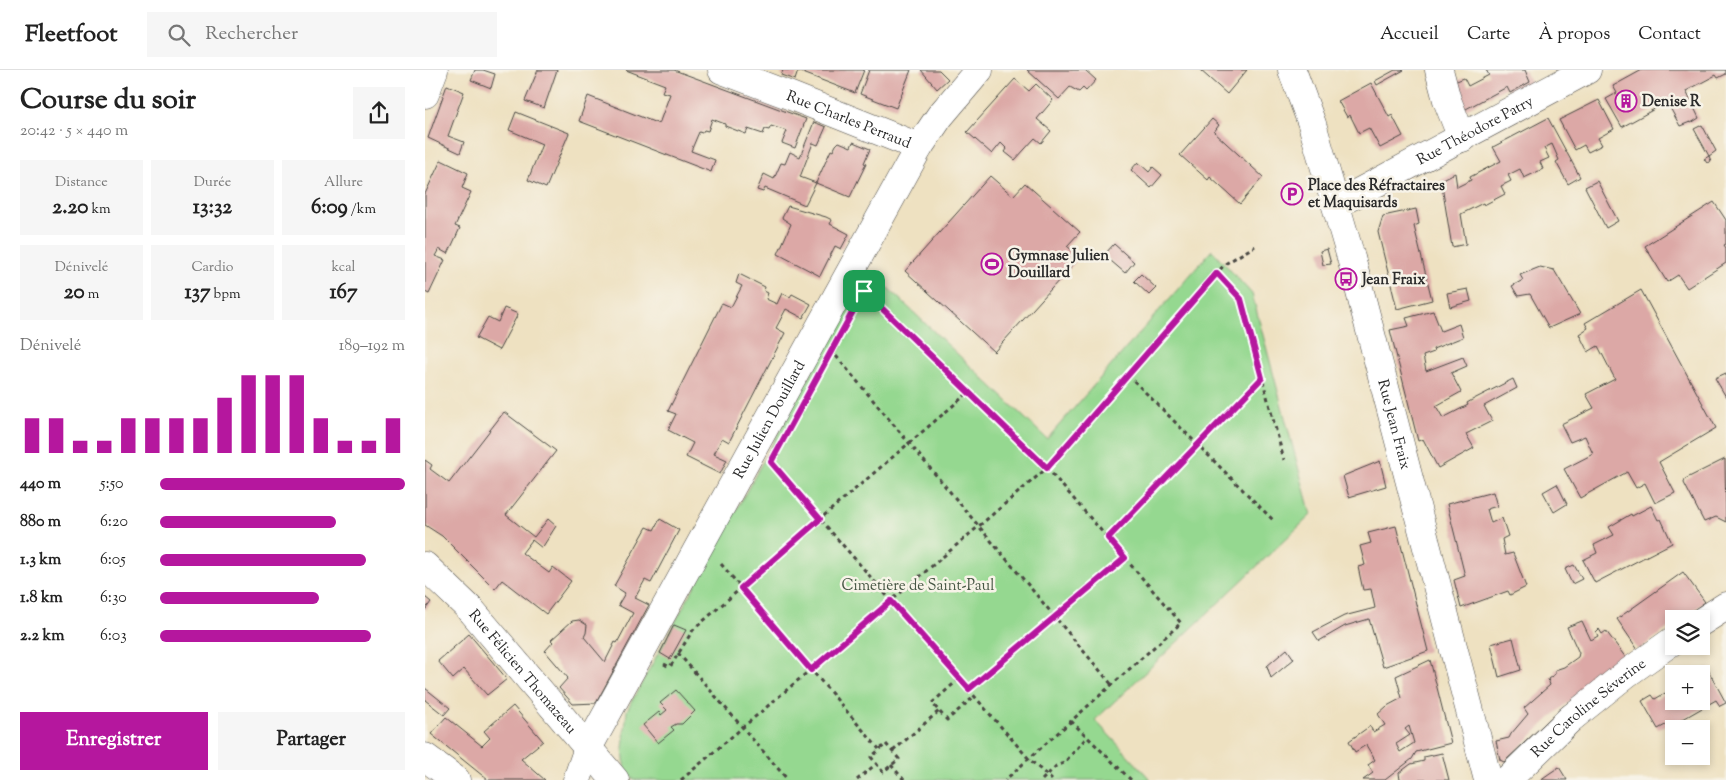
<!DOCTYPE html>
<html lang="fr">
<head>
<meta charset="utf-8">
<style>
  body { margin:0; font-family:"Sorts Mill Goudy",serif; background:#f6f6f6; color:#222; height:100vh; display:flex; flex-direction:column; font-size:19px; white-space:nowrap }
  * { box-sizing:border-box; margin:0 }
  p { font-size:16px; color:#767676 }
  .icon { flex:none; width:28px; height:28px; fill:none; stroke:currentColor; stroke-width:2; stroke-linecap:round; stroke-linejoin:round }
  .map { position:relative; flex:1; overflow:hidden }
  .panel { display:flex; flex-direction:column; background:#fff; width:425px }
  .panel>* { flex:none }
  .buttons { position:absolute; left:1240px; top:540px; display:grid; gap:10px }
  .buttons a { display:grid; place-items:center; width:45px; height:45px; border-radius:0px; background:#fff; box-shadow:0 2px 8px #0003; font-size:25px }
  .pin { position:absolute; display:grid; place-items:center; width:42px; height:42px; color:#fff; margin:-21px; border-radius:10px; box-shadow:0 2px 8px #0006 }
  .round { display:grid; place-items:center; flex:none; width:52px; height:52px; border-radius:0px; background:#f6f6f6 }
  .head { display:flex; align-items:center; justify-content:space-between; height:85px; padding:0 20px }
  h1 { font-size:28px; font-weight:800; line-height:38px }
  .metrics { display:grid; grid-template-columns:repeat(3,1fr); gap:8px; height:85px; padding:5px 20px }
  .metrics div { display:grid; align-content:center; border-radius:0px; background:#f6f6f6; text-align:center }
  .metrics b { font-size:21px; font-weight:800 }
  .metrics small { font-size:14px; font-weight:400 }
  .metrics p { font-size:14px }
  .chart { height:140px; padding:10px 20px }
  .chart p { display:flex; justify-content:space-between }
  .chart svg { width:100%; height:90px; margin-top:5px; stroke:#b5179e; stroke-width:6 }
  .cta { display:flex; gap:10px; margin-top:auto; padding:10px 20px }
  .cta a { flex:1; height:58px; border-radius:0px; background:#b5179e; color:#fff; font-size:20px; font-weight:800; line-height:58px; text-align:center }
  .cta a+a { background:#f6f6f6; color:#222 }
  ul { padding:0 20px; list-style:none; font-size:16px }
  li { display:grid; grid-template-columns:80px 60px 1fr; align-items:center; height:38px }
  li i { height:12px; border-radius:6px; background:#b5179e }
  header { display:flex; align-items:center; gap:30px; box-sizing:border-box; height:70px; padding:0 25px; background:#fff; border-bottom:1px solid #e0e0e0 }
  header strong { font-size:24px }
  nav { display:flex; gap:28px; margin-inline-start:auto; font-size:18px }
  .search { width:350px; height:45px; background:#f6f6f6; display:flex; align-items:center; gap:12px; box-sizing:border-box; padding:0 18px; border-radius:0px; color:#767676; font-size:19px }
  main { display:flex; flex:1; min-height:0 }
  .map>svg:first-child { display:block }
</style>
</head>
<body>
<header>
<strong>Fleetfoot</strong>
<div class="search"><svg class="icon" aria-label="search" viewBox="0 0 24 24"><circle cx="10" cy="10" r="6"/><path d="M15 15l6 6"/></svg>Rechercher</div>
<nav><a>Accueil</a><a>Carte</a><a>À propos</a><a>Contact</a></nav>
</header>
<main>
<section class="panel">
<div class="head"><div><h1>Course du soir</h1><p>20:42 · 5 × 440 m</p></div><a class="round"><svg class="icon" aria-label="share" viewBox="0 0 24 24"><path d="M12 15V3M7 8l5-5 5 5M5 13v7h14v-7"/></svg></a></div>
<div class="metrics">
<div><p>Distance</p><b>2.20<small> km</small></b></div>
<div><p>Durée</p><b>13:32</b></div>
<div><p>Allure</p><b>6:09<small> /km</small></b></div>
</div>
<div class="metrics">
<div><p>Dénivelé</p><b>20<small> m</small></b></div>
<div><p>Cardio</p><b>137<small> bpm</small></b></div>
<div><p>kcal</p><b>167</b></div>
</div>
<div class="chart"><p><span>Dénivelé</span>189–192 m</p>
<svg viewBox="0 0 160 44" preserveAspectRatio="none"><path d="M5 44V27M15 44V27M25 44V38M35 44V38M45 44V27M55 44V27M65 44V27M75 44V27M85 44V17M95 44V6M105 44V6M115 44V6M125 44V27M135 44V38M145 44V38M155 44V27"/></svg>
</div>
<ul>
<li><b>440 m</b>5:50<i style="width:100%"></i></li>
<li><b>880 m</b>6:20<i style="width:72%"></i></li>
<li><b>1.3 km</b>6:05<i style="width:84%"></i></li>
<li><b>1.8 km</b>6:30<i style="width:65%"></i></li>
<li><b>2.2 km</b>6:03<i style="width:86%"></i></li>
</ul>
<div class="cta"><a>Enregistrer</a><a>Partager</a></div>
</section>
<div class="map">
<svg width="1301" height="710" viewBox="0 0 1301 710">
  <rect width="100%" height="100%" fill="#f7f3e8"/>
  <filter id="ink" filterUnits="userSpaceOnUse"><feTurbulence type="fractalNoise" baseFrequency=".02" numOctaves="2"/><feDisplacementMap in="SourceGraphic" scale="10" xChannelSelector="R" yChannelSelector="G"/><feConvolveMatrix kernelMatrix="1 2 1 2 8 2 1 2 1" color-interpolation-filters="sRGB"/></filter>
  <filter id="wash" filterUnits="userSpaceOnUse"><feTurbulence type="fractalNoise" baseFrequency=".0096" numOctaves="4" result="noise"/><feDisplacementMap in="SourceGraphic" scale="20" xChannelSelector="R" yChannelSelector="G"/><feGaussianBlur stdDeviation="1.12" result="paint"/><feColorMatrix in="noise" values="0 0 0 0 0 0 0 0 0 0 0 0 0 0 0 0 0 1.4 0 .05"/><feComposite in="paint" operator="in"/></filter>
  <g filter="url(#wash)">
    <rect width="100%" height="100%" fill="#eee1c1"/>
    <path fill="#95d890" stroke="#60825e" d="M787,180L827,224L886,445L670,650L726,710H209L200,699L198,678L202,640L443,199L622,369Z"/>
    <g id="blocks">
      <path fill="#dca8a6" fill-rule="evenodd" d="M50,0H58L70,4L66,18L46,10Z
        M113,0H132L119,38L100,31Z
        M201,0H249L381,49L370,78L357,73L362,61L346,56L344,60L340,59L338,64L323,59L321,64L300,56V54L287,49L283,61L279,60L277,63L274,62L266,81L290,90L286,102L154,51L163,26L234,54L245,24L237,22L240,15Z
        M358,0H439L430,23L373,1L370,10L356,5Z
        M444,0H486L471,38L435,24Z
        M496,0H514L523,9L512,19Z
        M602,0H660L671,10L661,21L658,18L654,22L645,17L634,29Z
        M775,0H822L802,24Z
        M970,0H979L952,15L950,11Z
        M1061,0H1100L1105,12L1085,23L1082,17L1039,40L1027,13L1039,8L1043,16L1064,5Z
        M1217,0H1301V4L1293,8L1291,5L1261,21L1274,48L1266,53L1265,52L1255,56L1242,32L1197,57L1181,29L1192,23L1188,16Z
        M590,9L604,21L611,14L628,30L612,49L626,61L616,73L610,68L590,90L580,82L582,79L576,73L567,84L542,62Z
        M946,13L964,47L967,45L978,66L955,78L944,58L934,63L925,45L922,47L913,31Z
        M22,15L39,22L23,66L39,72L35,83L3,68Z
        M1174,30L1189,59L1173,68L1177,75L1163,82L1159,75L1150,80L1134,50Z
        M91,42L144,63L121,118L103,110L117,74L84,60Z
        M1123,48L1155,107L1143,114L1131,92L1134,90L1127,74L1119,78L1124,88L1115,92L1118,99L1099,108L1095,99L1083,105L1086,111L1076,116L1080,124L1059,135L1058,133L1036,144L1041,174L1027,177L1016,110L1030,103L1032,117L1046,110L1045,107L1076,91L1068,77Z
        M787,49L794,55L789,62L838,107L815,134L785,107L783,110L755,85Z
        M389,52L401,57L393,75L388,73L375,107L391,113L380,135L340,118L338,122L332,120L339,104L349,109L356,93L360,94L365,82L375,87Z
        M1277,55L1291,81L1284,86L1286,91L1282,93L1279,89L1284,86L1269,59Z
        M414,72L426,77L428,72L445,79L439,93L441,94L425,127L391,113L406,80L408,81L411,75Z
        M16,90L43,103L37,118L46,122L30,156L35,158L23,184L14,179L10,186L20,190L4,224L0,222V124Z
        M713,92L724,102L728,97L737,105L726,118L706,100Z
        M565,106L588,126L600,113L655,162L642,176L655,187L569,282L480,201Z
        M1172,111L1193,151L1181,158L1160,117Z
        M1289,132L1301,150V174L1299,175L1301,178V193L1262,218L1253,205L1242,212L1220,176Z
        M363,136L401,147L407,150L405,154L424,164L416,179L410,176L395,206L353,184L366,154L357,148Z
        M991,139L994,154L989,156L1007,230L972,239L953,162L958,146Z
        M689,174L709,192L700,203L679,185Z
        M902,179L906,194L898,195L895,181Z
        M1115,197L1129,200L1155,244L1124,258L1105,224L1093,226L1087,216L1098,210L1095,205Z
        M314,204L340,217L339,221L343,223L341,229L352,234L357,223L365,227L367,224L386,234L378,248L361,239L351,258L360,263L304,372L297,368L289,384L302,390L295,404L261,387L268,373L243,360L251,344L243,341L297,233L306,237L317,216L311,213Z
        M716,204L731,218L724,225L709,211Z
        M1043,219L1046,231L1025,237L1022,223Z
        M1216,220L1291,358L1234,392L1250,423L1230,433L1220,413L1211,418L1202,402L1155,428L1139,399L1168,384L1160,366L1145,372L1136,354L1169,338L1161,324L1190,309L1173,276L1163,282L1154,264L1163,258L1160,253Z
        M79,238L93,244L74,280L51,268L63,247L73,252Z
        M1008,241L1016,261L1034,254L1038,267L1008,279L1009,282L998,286L1001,301L1038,287L1042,296L1026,303L1036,322L1011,336L1018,348L1043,335L1042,333L1047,330L1088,309L1092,318L1059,336L1067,351L1041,364L1049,378L1013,398L998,369L993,371L965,260L984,256L981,248Z
        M1301,303V327L1290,308Z
        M79,342L131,381L81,445L109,467L123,449L131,456L117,478L107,470L97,483L124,503L128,497L146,511L121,544L77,510L70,519L17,466L0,455V390L7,395L5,399L24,413Z
        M1300,389L1301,452L1291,447L1279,452L1259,413L1260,409Z
        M955,391L961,416L924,427L918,406Z
        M1132,414L1142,434L1129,442L1118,422Z
        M1068,422L1072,436L1062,439L1066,453L1077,448L1083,466L1077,469L1080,485L1088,483L1101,517L1085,525L1083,521L1036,538L1029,510L1040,506L1022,434Z
        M1226,436L1233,450L1236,449L1247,473L1170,513L1158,490L1172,483L1169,475L1189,465L1184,457L1206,444L1207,446Z
        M235,449L254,460L226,513L220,510L210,528L224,535L171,633L148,634L134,618L143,608L120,581L128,572L126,570L147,551L154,550L162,555L161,563L159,567L180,592L190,572L192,573L208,543L193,535L200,523L189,516L222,457L229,460Z
        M971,456L1003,581L958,597L944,549L920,556L894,571L888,562L919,546L950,538L946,519L938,520L933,497L940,495L935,476L946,473L943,463Z
        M1149,495L1157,509L1147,514L1140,499Z
        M1258,502L1280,532L1256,549H1249V554L1213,580L1192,549Z
        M0,527L6,532L0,540Z
        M1157,551L1166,570L1173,566L1171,562L1174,559L1177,564L1181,561L1201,588L1136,638L1079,692L1075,690L1071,671L1084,668L1086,664L1103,644L1099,638L1125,615L1123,609L1130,604V600L1139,597L1153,587L1154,583L1142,557Z
        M249,555L261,560L245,589L235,583Z
        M44,564L82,609L62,625L39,599L28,609L13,591Z
        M1088,568L1096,600L1074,607L1066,574Z
        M862,579L869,589L846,608L842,596Z
        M1005,590L1026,673L991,682L987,689L960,710H938L948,703L943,695L950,690L941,675L930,682L924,671L945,656L948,662L960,655L953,644L962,636L977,628L971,606ZM984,656L989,673L975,682L971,674L985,665L980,659Z
        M1282,598L1301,633L1295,636L1291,630L1246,656L1244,653L1233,659L1217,631L1227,625L1230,629L1249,618V631H1276V604H1273Z
        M0,618L25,638L19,645L0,630Z
        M251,620L270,641L257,654H251L246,657L249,660L233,673L218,655L234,642L236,645L242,640L235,633Z
        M88,636L118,671L96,689L120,710H63L6,664L21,647L57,676L65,668L59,661Z
        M1017,683L1024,710H975L974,703L986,694L999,691V687Z
        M1134,697L1142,710H1115L1125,703Z"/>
    </g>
  </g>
  <g filter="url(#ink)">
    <use href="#blocks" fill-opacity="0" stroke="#484642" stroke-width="1"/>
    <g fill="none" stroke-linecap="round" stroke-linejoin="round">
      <g stroke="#484642" stroke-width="29">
        <g id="minor">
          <path id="s1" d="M297,0L366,26L494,77"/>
          <path id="s2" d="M867,0L887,54L925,184L1063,710"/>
          <path d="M1014,0L1022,30L1037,68"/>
          <path d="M0,24L9,0"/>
          <path id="s3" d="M909,131L925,127L1162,0"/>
          <path id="s4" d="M0,496L47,541L190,710"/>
          <path d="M1276,552L1301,536"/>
          <path d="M0,687L31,710"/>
          <path id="s5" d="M152,710L163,678L494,77L515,46L554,0"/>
          <path id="s6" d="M1082,710L1145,649L1201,604L1249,570"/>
        </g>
      </g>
      <path stroke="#484642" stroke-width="3" stroke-dasharray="4 4" stroke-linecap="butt" d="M792,203L816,229L859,390
        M444,225L622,398L756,553L580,710
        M411,286L687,615
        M703,305L850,452
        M349,396L604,689L627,710
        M683,468L837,308
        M296,494L454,679
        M253,583L363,710
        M239,594L245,597L268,560L395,449L544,322
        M534,609L507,633L522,650L550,626
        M544,619L700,488
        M646,651L706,710
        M461,674L474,689L458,702L446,687Z
        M468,681L514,641
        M466,695L479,710
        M256,710L622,398L800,194L830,176
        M432,710L451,694
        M617,710L631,696L639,693L662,667"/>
      <use href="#minor" stroke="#fff" stroke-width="28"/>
    </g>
  </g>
  <g fill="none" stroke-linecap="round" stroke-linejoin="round" filter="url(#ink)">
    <g stroke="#fff" stroke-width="10">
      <path id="route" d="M792,203L816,229L837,308L683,468L700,488L544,619L466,531L386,600L316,518L395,449L346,392L439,221L622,398Z"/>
    </g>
    <use href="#route" stroke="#b5179e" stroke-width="6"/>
  </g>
  <defs>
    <g id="building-ring" transform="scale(1.125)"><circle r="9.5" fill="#f7f3e8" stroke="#b5179e" stroke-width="1.5"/><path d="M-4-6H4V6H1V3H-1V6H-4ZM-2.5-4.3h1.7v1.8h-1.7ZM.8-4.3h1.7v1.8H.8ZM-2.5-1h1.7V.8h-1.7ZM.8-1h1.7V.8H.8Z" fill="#b5179e"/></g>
    <g id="parking-ring" transform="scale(1.125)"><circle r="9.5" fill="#f7f3e8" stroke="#b5179e" stroke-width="1.5"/><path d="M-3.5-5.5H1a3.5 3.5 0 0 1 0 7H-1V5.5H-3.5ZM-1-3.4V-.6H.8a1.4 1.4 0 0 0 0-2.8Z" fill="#b5179e"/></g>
    <g id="stadium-ring" transform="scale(1.125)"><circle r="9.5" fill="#f7f3e8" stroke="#b5179e" stroke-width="1.5"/><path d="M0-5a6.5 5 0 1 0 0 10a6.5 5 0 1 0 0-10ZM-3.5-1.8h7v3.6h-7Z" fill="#b5179e"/></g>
    <g id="bus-ring" transform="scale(1.125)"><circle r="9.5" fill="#f7f3e8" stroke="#b5179e" stroke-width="1.5"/><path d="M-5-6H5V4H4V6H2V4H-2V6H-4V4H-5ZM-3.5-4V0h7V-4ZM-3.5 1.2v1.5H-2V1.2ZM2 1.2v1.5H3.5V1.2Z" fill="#b5179e"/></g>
  </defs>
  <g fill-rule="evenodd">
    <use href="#building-ring" x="1201" y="31"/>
    <use href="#parking-ring" x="867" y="124"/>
    <use href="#stadium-ring" x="567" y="194"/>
    <use href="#bus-ring" x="921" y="209"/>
  </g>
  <g text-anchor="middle" stroke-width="5" stroke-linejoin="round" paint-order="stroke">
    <g font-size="15" font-weight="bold" fill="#2b2b2b" stroke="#f7f3e8" text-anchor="start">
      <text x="1217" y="36">Denise R</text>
      <text x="883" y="120">Place des Réfractaires<tspan x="883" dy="17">et Maquisards</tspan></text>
      <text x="583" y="190">Gymnase Julien<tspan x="583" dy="17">Douillard</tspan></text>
      <text x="937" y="214">Jean Fraix</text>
    </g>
    <g font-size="15" fill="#2b2b2b" stroke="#f7f3e8">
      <text dy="5" stroke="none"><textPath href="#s1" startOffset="136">Rue Charles Perraud</textPath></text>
      <text dy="5" stroke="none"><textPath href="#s3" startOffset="158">Rue Théodore Patry</textPath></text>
      <text dy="5" stroke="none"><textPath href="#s5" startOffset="409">Rue Julien Douillard</textPath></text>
      <text dy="5" stroke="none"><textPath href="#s2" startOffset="369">Rue Jean Fraix</textPath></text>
      <text dy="5" stroke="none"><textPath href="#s4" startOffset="144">Rue Félicien Thomazeau</textPath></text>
      <text dy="5" stroke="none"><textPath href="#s6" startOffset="109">Rue Caroline Séverine</textPath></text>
    </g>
    <g font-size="15" fill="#465644" stroke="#f7f3e8">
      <text x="493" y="520">Cimetière de Saint-Paul</text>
    </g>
  </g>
</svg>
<div class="buttons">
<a><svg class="icon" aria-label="layers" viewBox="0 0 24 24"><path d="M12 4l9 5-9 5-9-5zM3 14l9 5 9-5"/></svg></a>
<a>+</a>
<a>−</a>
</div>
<div class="pin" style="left:439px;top:221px;background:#1e9e55"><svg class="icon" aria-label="arrive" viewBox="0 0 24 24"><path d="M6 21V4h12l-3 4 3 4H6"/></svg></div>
</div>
</main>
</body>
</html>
